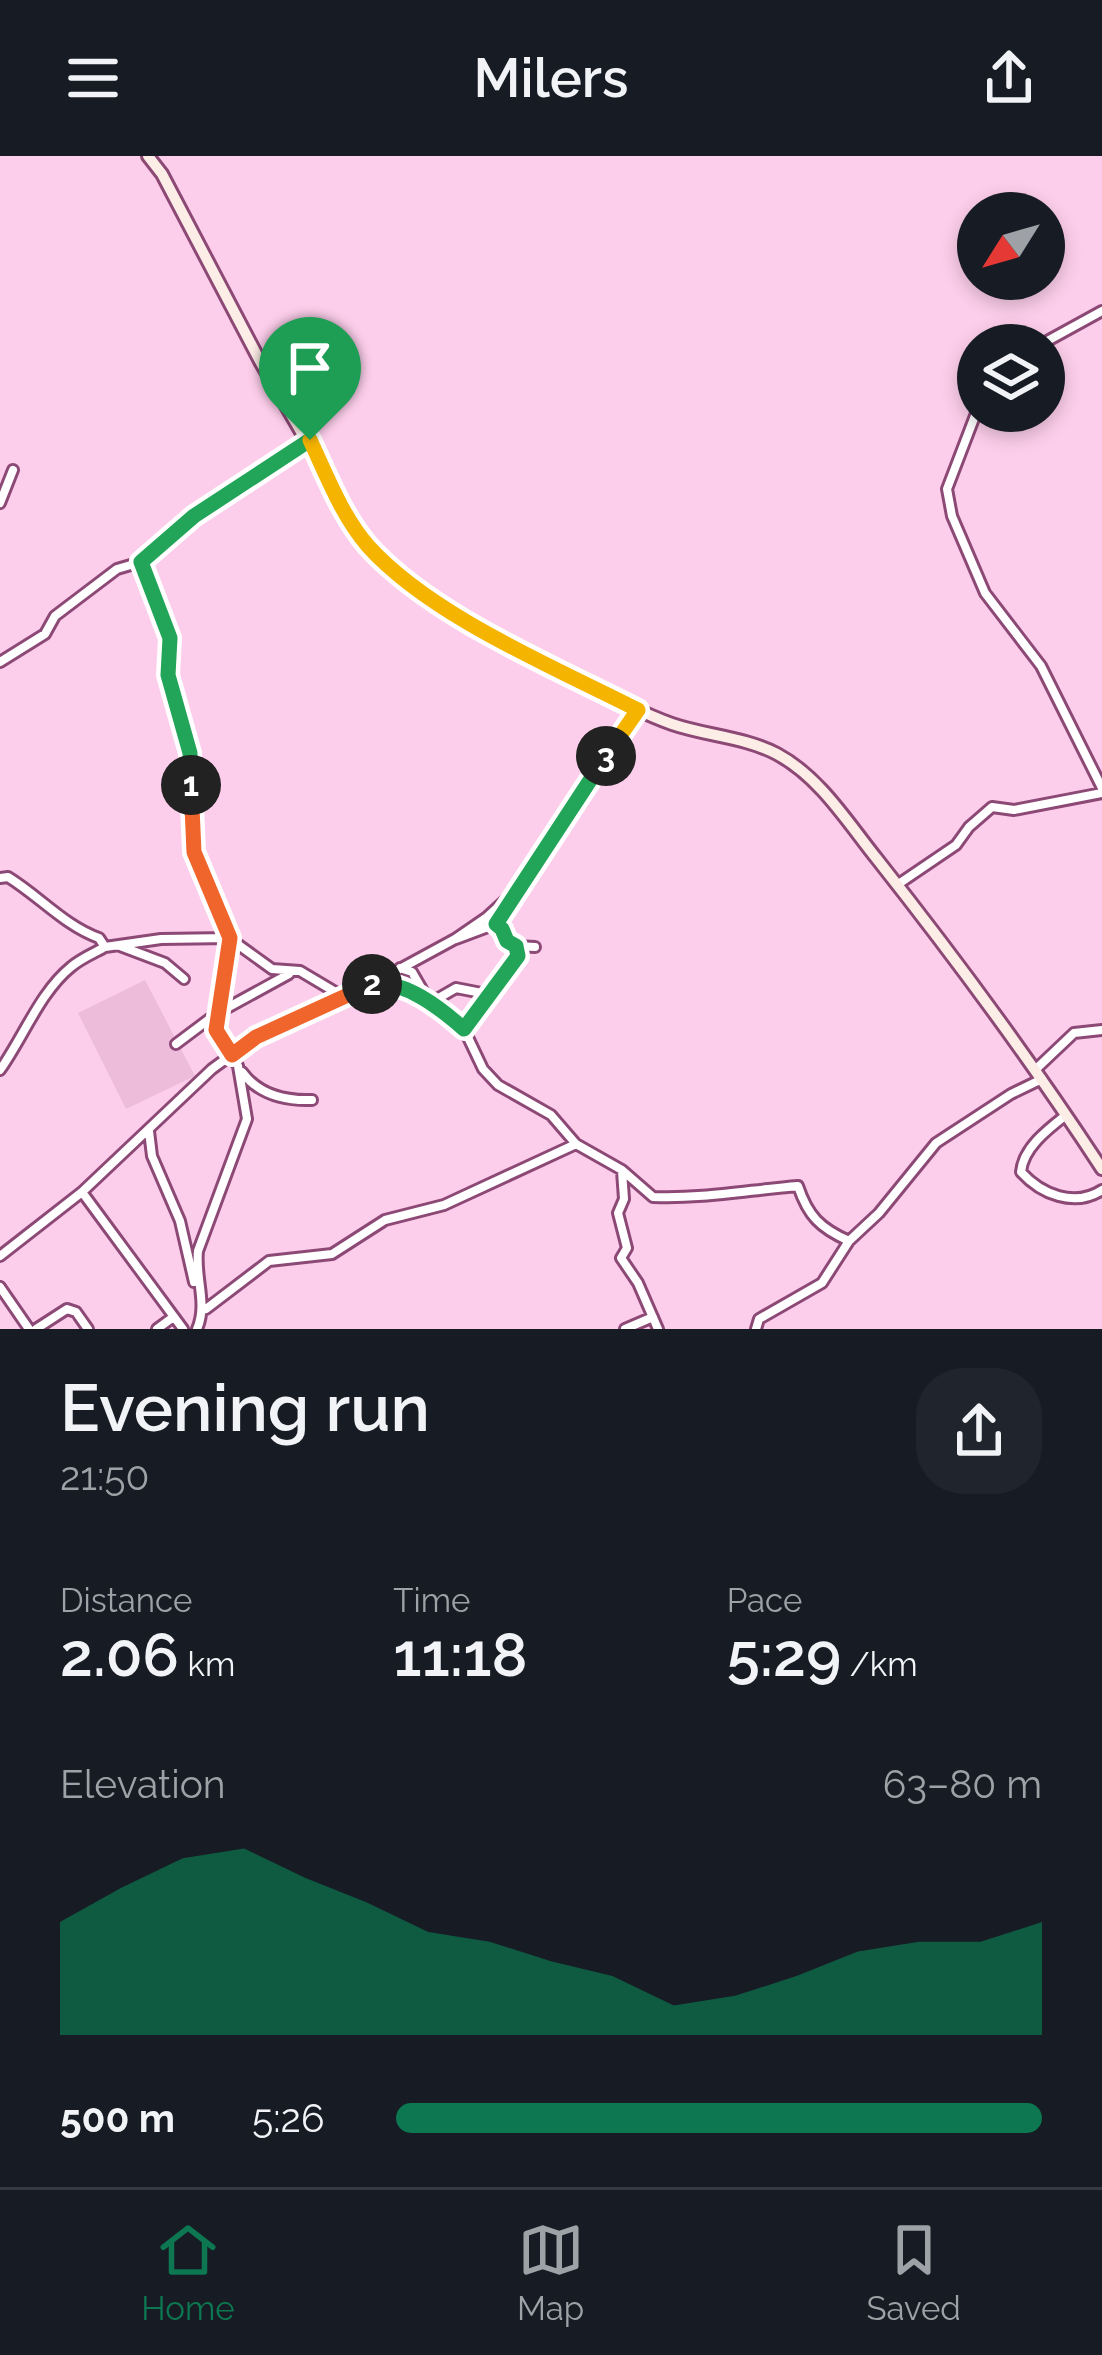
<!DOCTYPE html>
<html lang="en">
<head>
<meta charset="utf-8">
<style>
  body { margin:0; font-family:Raleway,sans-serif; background:#20242c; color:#f1f3f6; height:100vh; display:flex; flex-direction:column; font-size:45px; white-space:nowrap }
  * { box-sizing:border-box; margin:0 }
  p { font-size:39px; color:#9ea1a6 }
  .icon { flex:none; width:66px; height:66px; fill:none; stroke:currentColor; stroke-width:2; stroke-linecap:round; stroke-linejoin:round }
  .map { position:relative; height:1173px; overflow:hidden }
  .details { display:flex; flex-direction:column; background:#171b24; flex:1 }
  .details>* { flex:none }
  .needle { width:78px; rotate:233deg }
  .buttons { position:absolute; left:957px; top:36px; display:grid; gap:24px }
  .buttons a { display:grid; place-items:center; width:108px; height:108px; border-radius:50%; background:#171b24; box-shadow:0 6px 18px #0003; font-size:60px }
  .pin { position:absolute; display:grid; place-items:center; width:102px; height:102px; color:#fff; margin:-123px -51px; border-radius:50% 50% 50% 0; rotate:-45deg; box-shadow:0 0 12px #0007 }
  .pin .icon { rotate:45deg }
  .km { position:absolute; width:60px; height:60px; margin:-30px; border-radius:50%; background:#222; color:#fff; font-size:33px; line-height:60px; text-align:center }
  .round { display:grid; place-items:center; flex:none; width:126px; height:126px; border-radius:48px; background:#20242c }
  .head { display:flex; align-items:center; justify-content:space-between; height:204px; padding:0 60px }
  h1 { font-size:66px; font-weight:600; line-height:90px }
  .stats { display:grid; grid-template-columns:repeat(3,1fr); gap:18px; height:204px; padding:12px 60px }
  .stats div { display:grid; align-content:center }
  .stats b { font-size:60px; font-weight:600 }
  .stats small { font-size:33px; font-weight:400 }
  .stats p { font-size:33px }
  .chart { height:336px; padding:24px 60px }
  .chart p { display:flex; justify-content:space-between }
  .chart svg { width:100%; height:216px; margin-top:12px; fill:#0c7750; opacity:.7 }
  ul { padding:0 60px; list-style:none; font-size:39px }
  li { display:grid; grid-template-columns:192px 144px 1fr; align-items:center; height:90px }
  li i { height:30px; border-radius:15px; background:#0c7750 }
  header { display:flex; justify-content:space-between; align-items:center; height:156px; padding:0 60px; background:#171b24; font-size:54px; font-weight:600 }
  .dock { display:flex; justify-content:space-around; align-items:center; height:168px; border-top:3px solid #363941; background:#171b24; font-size:33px; color:#9ea1a6 }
  .dock a { display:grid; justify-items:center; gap:6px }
  .dock .active { color:#0c7750 }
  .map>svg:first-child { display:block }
</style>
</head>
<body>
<header><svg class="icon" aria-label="menu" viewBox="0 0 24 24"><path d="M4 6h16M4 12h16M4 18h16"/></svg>Milers<svg class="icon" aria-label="share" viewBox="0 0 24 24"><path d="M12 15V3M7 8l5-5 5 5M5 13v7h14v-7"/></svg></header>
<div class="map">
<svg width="1102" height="1173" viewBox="0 0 1102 1173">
  <rect width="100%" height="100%" fill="#fdceeb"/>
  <path fill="#eebcdb" d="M145,824L195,920L126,953L78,857Z"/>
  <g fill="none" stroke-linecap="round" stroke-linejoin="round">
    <g stroke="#8d4976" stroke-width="14">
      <path id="street" d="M1040,189L1102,155
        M978,252L947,333L952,360L985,437L1041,510L1102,632
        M308,285L194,360L141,406L170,482L168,519L172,545L190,597L194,696L229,782L272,813L300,815L342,840
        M0,347L13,314
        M0,506L45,478L55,460L117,413L141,406
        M638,554L616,581L523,728L487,761L455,783L374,827L388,826L444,856L464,873L483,913L498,929L551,959L576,988L622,1014L653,1041C702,1043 749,1034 798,1030C808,1060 820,1072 849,1085
        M0,722L8,721C39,740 65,770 99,782L105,791L161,783L229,782L216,874L238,910L247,963L198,1095C195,1122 208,1148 197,1173
        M897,729L956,689L969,671L992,651L1014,654L1102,637
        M496,768L510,744
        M456,783L496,768L502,773L507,785L516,790L535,791
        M120,790L165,807L184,823
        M400,812L412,816L430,847L456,832L492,839
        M464,872L514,809L516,790
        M176,888L216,858L289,818
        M0,914C23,882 40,836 71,811C80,803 94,797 105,791
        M1035,914L1074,877L1102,874
        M242,916C259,939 285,945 312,944
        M1066,959C1048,973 1023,992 1021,1016C1041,1038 1074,1052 1102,1034
        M149,975L152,1000L180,1065L194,1126
        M622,1015L624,1043L618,1057L627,1092L621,1102L638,1127L658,1173
        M0,1100L82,1036
        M0,1131L29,1173
        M206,1153L269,1105L332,1098L385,1064L444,1049L576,988
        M36,1173L67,1153L76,1156L88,1173
        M157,1173L172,1162
        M183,1173L82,1036L212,913L256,881L374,827
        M625,1173L653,1161
        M756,1173L759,1163L822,1127L849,1085L879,1057L936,987L1011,938L1042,923"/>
    </g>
    <g stroke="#8d4976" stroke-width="16">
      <path id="secondary" d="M148,0L162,18L261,207L367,389C424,445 495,480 566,516C600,534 635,555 672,568C707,580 745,581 777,598C820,621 848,667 877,703C956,803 1032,906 1102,1013"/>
    </g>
    <use href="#street" stroke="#fff" stroke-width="8"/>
    <use href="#secondary" stroke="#fdede7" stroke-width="10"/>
  </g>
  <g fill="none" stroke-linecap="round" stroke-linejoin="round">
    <g stroke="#fff" stroke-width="24">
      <path id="split-1" d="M191,629L190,597L168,519L170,482L141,406L194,360L310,284"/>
    </g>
    <g stroke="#fff" stroke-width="24">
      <path id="split-2" d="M191,629L194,696L230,782L216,874L232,899L256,881L372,828"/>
    </g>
    <g stroke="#fff" stroke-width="24">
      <path id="split-3" d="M372,828C405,824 440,852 464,873L518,800L516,790L507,785L502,773L496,768L606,600"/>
    </g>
    <g stroke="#fff" stroke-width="24">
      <path id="split-4" d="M310,284C327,320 342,360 368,390C431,460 554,511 638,554L606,600"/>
    </g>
    <use href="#split-1" stroke="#22a559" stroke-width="15"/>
    <use href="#split-2" stroke="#f0652b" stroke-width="15"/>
    <use href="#split-3" stroke="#22a559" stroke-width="15"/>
    <use href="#split-4" stroke="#f5b400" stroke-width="15"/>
  </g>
</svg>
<div class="buttons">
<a><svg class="needle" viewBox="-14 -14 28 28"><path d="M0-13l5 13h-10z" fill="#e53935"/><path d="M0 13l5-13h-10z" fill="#9ea1a6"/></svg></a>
<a><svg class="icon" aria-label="layers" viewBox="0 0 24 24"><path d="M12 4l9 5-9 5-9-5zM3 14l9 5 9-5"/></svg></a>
</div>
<div class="pin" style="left:310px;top:284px;background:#1e9e55"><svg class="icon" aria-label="arrive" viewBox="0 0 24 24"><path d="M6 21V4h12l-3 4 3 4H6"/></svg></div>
<b class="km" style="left:191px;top:629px">1</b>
<b class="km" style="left:372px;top:828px">2</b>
<b class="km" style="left:606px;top:600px">3</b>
</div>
<section class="details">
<div class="head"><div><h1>Evening run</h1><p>21:50</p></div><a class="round"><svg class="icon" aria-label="share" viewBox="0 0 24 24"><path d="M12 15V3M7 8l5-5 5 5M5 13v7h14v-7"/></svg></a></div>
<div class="stats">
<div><p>Distance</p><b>2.06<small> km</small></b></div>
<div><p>Time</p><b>11:18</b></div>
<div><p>Pace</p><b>5:29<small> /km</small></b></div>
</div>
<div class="chart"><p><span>Elevation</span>63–80 m</p>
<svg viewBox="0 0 160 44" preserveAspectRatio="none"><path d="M0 44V21L10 14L20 8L30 6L40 12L50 17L60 23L70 25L80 29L90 32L100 38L110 36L120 32L130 27L140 25L150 25L160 21V44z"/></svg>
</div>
<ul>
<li><b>500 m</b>5:26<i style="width:100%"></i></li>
</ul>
</section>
<nav class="dock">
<a class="active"><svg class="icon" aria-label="home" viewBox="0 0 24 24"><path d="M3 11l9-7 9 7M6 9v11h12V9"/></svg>Home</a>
<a><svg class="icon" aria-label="map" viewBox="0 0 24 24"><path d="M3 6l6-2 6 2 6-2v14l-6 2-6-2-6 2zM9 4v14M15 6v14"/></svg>Map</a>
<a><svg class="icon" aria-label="saved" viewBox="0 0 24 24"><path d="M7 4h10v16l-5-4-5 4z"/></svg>Saved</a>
</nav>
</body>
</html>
